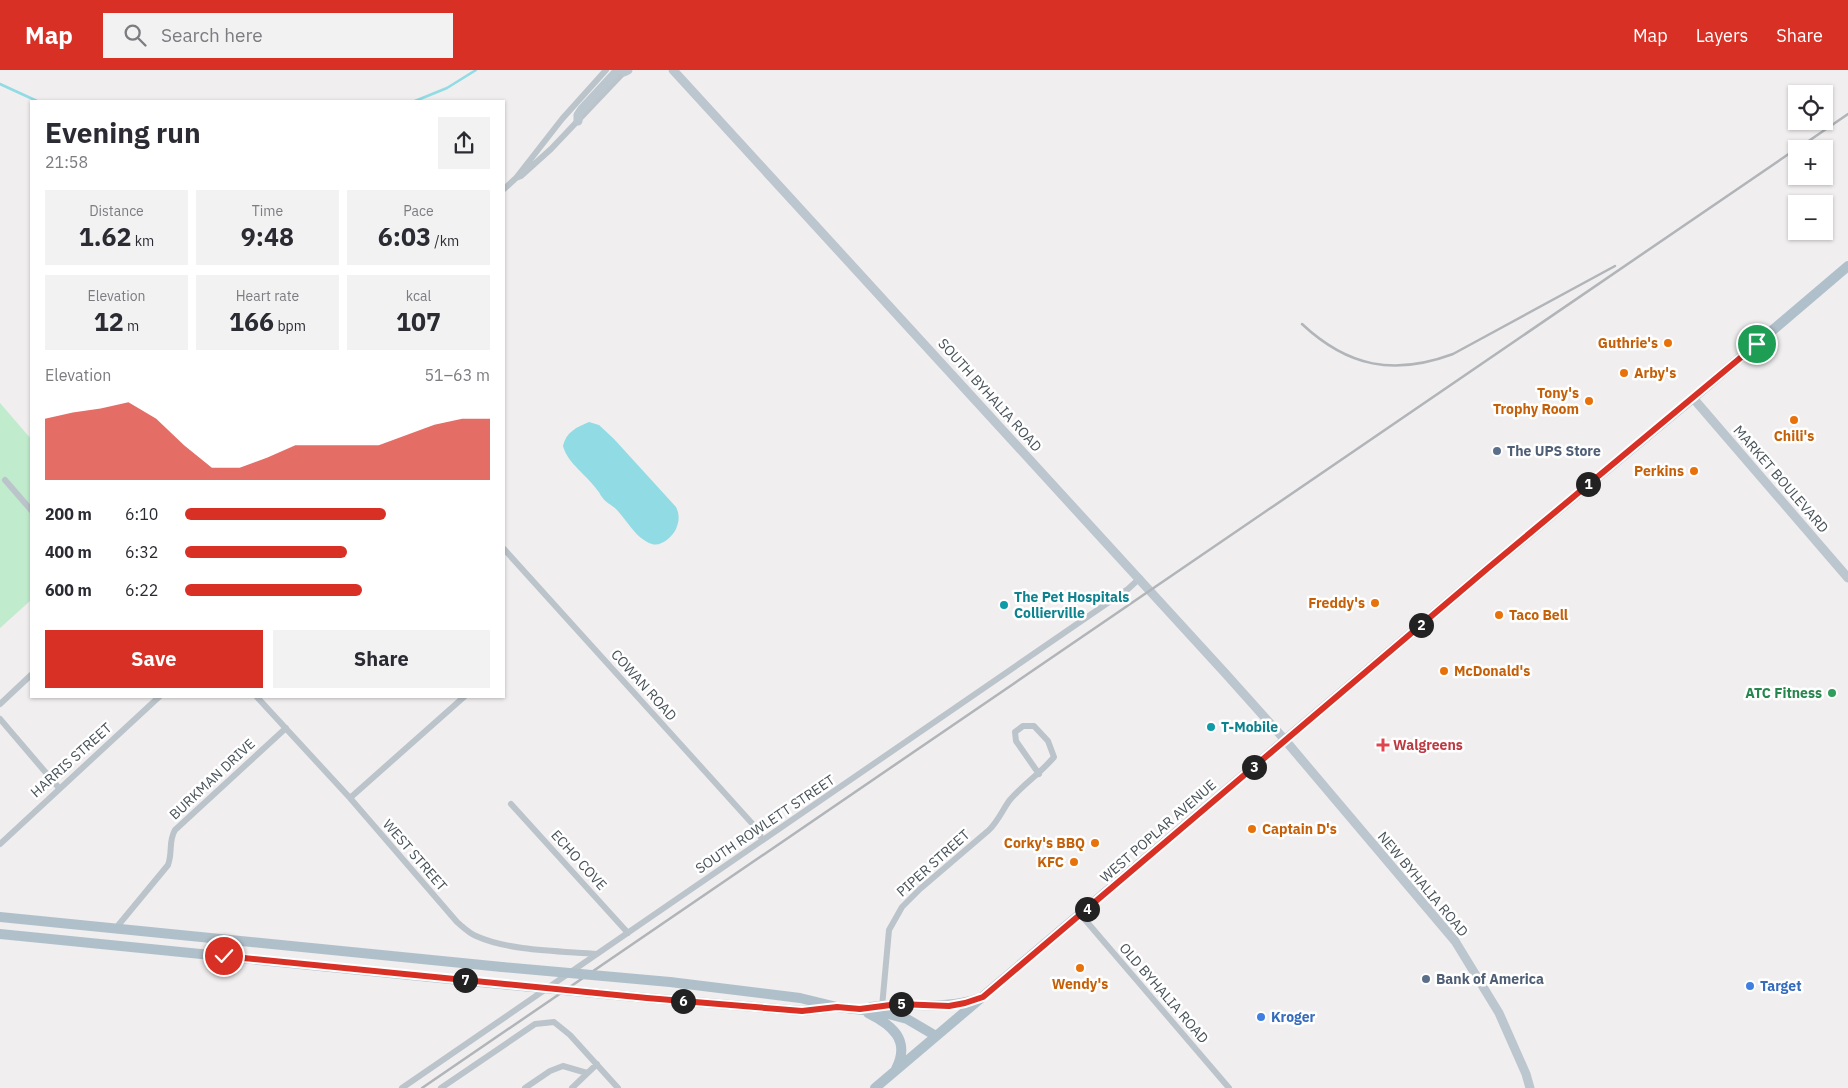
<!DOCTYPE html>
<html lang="en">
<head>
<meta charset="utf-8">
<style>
  body { margin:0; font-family:"IBM Plex Sans",sans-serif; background:#f2f2f3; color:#2b2b33; height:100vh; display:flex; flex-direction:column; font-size:19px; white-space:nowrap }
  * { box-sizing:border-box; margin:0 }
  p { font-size:16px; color:#7c7c81 }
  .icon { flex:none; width:28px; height:28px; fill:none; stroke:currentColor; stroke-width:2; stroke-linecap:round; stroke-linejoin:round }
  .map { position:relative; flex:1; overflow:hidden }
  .drawer { position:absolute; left:30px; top:30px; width:475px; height:598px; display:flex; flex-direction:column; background:#fff; border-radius:0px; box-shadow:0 1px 4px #0004 }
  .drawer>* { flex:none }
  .controls { position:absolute; left:1788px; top:15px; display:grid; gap:10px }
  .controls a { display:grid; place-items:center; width:45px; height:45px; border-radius:0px; background:#fff; box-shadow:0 1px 4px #0004; font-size:25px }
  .pin { position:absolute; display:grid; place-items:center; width:42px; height:42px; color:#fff; margin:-21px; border:2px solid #fff; border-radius:50%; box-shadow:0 1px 5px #0007 }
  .km { position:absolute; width:25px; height:25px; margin:-12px; border-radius:50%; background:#222; color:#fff; font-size:14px; line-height:25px; text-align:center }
  .round { display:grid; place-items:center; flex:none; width:52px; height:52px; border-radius:0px; background:#f2f2f3 }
  .overview { display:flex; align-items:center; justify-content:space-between; height:85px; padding:0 15px }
  h1 { font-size:28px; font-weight:700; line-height:38px }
  .metrics { display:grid; grid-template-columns:repeat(3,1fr); gap:8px; height:85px; padding:5px 15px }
  .metrics div { display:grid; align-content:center; border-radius:0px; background:#f2f2f3; text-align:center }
  .metrics b { font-size:25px; font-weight:700 }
  .metrics small { font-size:14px; font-weight:400 }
  .metrics p { font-size:14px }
  .chart { height:140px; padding:10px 15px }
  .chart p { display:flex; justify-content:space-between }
  .chart svg { width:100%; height:90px; margin-top:5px; fill:#d93025; opacity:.7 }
  .button { display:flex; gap:10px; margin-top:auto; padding:10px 15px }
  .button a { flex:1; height:58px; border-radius:0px; background:#d93025; color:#fff; font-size:20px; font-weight:700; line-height:58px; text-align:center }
  .button a+a { background:#f2f2f3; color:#2b2b33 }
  ul { padding:0 15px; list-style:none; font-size:16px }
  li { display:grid; grid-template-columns:80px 60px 1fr; align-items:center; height:38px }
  li i { height:12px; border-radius:6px; background:#d93025 }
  header { display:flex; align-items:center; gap:30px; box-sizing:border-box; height:70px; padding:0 25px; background:#d93025; color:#fff }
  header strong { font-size:24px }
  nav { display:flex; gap:28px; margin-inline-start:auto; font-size:18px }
  .search { width:350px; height:45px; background:#f2f2f3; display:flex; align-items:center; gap:12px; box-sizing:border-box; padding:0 18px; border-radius:0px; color:#7c7c81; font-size:19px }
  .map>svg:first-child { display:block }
</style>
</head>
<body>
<header>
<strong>Map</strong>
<div class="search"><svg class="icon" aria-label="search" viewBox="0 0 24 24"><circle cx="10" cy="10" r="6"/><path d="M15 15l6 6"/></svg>Search here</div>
<nav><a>Map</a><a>Layers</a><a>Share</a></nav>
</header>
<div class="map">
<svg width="1848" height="1018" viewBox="0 0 1848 1018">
  <rect width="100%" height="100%" fill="#f0eeee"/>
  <path fill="#c0ebcc" d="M0,333L31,369V530L0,558Z"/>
  <path fill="#91dbe4" d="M589,352L599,355L614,369L676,437C680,445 679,452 676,459C672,467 661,477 652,474C636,469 627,450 616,439C612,435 605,432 602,427C600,425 600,423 598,421C587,405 568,394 563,376C566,362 577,357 589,352Z"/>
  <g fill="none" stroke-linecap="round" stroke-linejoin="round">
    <path stroke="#91dbe4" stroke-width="2.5" d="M0,14L37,31
      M415,31L447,18L476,0"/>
    <path stroke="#bbc4ca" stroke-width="6" d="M516,108L521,106L551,79L626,0
      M504,119L516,108L562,49L606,0
      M5,410L31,440
      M504,479L758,760L762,770
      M256,626L350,728L457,852C463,857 469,863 476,866C509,881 560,881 597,884
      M0,634L31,605
      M0,649L59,718
      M350,728L465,626
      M511,734L628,863
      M0,774L160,626
      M1081,845L1229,1018
      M116,858L168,795C173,781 168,772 175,760L286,658
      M882,937L889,860L902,837L920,819L989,760C998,751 1002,741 1009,731C1022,715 1041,703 1054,687L1048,671L1034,656H1023L1015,662L1016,671L1039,704
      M402,1018L1128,519L1140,508
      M441,1018L535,954L554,952L570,965L618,1018
      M525,1018L550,1001L563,996L587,1003
      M572,1018L597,994"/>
    <path stroke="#bbc6ce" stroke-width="9" d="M673,0L1225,603L1285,670L1455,871L1499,943L1526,1004L1530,1018
      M624,2L628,0
      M578,51V45L582,39L618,0
      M1693,328L1848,508"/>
    <path stroke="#b0c0cb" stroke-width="10" d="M0,847L502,897
      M0,864L480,912
      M670,912L800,928L837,937L881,942L907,949L936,966
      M647,928L802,941L828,938
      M871,937C907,931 942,941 977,929
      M868,943C892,955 911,970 896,999
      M875,1018L1488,498L1693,328L1848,196"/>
    <path stroke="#b1b4b8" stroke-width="2.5" d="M1797,79L1848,44
      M1302,254C1348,297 1394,306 1453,284L1615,196
      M422,1018L1796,79"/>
    <path stroke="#b0c0cb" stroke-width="10" d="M502,897L670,912
      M480,912L647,928"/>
  </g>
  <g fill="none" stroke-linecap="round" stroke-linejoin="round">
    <g stroke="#fff" stroke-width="10">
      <path id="route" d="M224,886L647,928L802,941L837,937L860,939L898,934L949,936L965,933L983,927L1488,498L1757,274"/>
    </g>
    <use href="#route" stroke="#d93025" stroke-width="6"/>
  </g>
  <g fill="#e8710a" stroke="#fff" stroke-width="2">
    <circle cx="1668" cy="273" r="5"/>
    <circle cx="1624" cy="303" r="5"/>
    <circle cx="1589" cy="331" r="5"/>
    <circle cx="1794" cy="350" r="5"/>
    <circle cx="1694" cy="401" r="5"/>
    <circle cx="1375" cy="533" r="5"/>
    <circle cx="1499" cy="545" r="5"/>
    <circle cx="1444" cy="601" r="5"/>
    <circle cx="1252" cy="759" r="5"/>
    <circle cx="1095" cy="773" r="5"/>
    <circle cx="1074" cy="792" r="5"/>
    <circle cx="1080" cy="898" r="5"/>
  </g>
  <g fill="#5c6f8a" stroke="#fff" stroke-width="2">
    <circle cx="1497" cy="381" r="5"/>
    <circle cx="1426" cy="909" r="5"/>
  </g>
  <g fill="#0f9aa8" stroke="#fff" stroke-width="2">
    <circle cx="1004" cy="535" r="5"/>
    <circle cx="1211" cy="657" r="5"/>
  </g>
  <circle fill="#2e9e5b" stroke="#fff" stroke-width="2" cx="1832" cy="623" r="5"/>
  <path fill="#e0444e" stroke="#fff" stroke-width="2" d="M1380.5 667.5h5v5h5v5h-5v5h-5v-5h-5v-5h5z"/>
  <g fill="#3f7fe0" stroke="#fff" stroke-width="2">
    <circle cx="1750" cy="916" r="5"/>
    <circle cx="1261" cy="947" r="5"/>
  </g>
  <g text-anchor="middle" stroke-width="5" stroke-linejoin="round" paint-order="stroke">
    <g font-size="14" font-weight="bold" fill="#c56008" stroke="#fff" text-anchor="end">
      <text x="1658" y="278">Guthrie's</text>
      <text x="1634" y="308" text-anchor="start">Arby's</text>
      <text x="1579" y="328">Tony's<tspan x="1579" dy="16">Trophy Room</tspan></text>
      <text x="1794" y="371" text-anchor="middle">Chili's</text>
      <text x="1684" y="406">Perkins</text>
      <text x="1365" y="538">Freddy's</text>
      <text x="1509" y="550" text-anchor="start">Taco Bell</text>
      <text x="1454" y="606" text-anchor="start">McDonald's</text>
      <text x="1262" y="764" text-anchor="start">Captain D's</text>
      <text x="1085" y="778">Corky's BBQ</text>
      <text x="1064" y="797">KFC</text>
      <text x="1080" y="919" text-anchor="middle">Wendy's</text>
    </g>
    <g font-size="14" fill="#48535a" stroke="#fff">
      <text transform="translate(990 325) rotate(48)" y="5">SOUTH BYHALIA ROAD</text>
      <text transform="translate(1781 409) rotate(49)" y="5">MARKET BOULEVARD</text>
      <text transform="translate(644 615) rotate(48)" y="5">COWAN ROAD</text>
      <text transform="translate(71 690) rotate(-42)" y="5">HARRIS STREET</text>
      <text transform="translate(212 709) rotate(-43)" y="5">BURKMAN DRIVE</text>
      <text transform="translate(765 754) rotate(-34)" y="5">SOUTH ROWLETT STREET</text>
      <text transform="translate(1158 761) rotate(-41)" y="5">WEST POPLAR AVENUE</text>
      <text transform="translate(415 785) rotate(49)" y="5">WEST STREET</text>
      <text transform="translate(579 790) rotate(48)" y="5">ECHO COVE</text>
      <text transform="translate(933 793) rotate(-42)" y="5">PIPER STREET</text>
      <text transform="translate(1423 814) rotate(50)" y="5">NEW BYHALIA ROAD</text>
      <text transform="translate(1164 923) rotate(49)" y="5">OLD BYHALIA ROAD</text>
    </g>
    <g font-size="14" font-weight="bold" fill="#4e5e75" stroke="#fff" text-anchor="start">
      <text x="1507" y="386">The UPS Store</text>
      <text x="1436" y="914">Bank of America</text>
    </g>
    <g font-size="14" font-weight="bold" fill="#0d838f" stroke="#fff" text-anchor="start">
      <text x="1014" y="532">The Pet Hospitals<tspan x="1014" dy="16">Collierville</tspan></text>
      <text x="1221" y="662">T-Mobile</text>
    </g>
    <g font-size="14" font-weight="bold" fill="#27864d" stroke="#fff" text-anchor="end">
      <text x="1822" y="628">ATC Fitness</text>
    </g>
    <g font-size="14" font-weight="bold" fill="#be3a42" stroke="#fff" text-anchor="start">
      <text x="1393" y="680">Walgreens</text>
    </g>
    <g font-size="14" font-weight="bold" fill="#366cbe" stroke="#fff" text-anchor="start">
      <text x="1760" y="921">Target</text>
      <text x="1271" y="952">Kroger</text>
    </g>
  </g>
</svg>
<div class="controls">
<a><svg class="icon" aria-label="locate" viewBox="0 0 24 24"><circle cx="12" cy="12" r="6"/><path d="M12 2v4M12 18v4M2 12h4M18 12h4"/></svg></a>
<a>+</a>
<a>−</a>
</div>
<div class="pin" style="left:1757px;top:274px;background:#1e9e55"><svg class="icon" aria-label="arrive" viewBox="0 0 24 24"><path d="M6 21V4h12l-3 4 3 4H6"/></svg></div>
<div class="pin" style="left:224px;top:886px;background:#d93025"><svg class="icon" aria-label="check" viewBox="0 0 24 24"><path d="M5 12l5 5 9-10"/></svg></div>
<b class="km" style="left:1588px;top:414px">1</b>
<b class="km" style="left:1421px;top:555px">2</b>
<b class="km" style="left:1254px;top:697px">3</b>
<b class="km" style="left:1087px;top:839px">4</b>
<b class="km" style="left:901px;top:934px">5</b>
<b class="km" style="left:683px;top:931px">6</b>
<b class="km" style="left:465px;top:910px">7</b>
<section class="drawer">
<div class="overview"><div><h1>Evening run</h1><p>21:58</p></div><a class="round"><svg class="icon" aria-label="share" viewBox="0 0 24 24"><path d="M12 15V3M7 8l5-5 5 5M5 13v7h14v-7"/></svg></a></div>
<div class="metrics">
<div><p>Distance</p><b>1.62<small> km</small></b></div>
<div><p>Time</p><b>9:48</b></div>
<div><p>Pace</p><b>6:03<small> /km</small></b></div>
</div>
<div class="metrics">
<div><p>Elevation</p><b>12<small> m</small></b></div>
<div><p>Heart rate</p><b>166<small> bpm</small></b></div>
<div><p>kcal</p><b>107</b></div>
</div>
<div class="chart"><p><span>Elevation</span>51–63 m</p>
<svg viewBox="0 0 160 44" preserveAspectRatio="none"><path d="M0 44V14L10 11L20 9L30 6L40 14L50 27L60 38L70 38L80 33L90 27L100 27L110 27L120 27L130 22L140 17L150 14L160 14V44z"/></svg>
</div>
<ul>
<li><b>200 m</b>6:10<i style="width:66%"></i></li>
<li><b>400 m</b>6:32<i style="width:53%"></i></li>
<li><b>600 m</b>6:22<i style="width:58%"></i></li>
</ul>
<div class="button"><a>Save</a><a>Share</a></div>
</section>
</div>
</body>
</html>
